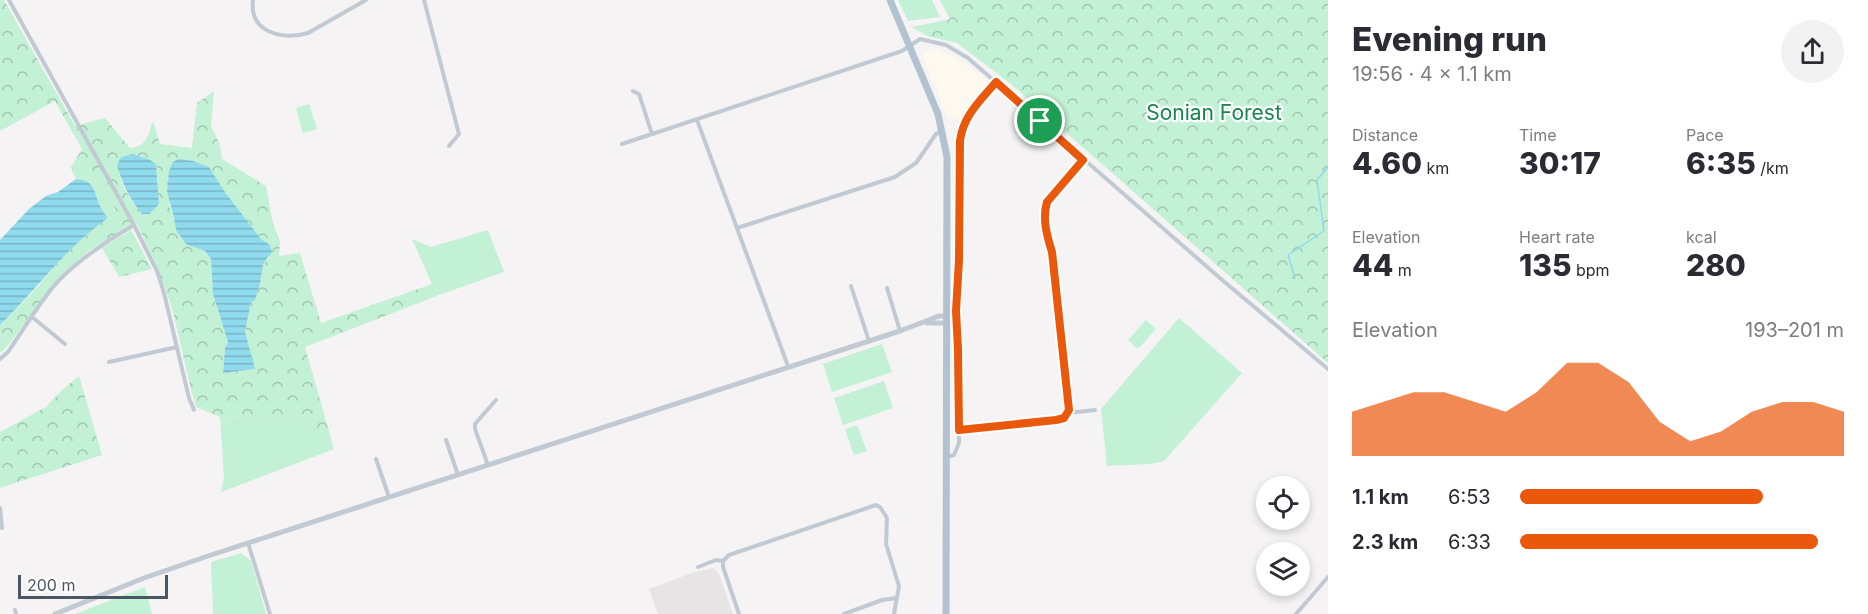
<!DOCTYPE html>
<html lang="en">
<head>
<meta charset="utf-8">
<style>
  body { margin:0; font-family:Inter,sans-serif; background:#f2f2f3; color:#2b2b33; height:100vh; display:flex; flex-direction:column; font-size:22px; white-space:nowrap }
  * { box-sizing:border-box; margin:0 }
  p { font-size:20px; color:#7c7c81 }
  .icon { flex:none; width:33px; height:33px; fill:none; stroke:currentColor; stroke-width:2; stroke-linecap:round; stroke-linejoin:round }
  .map { position:relative; flex:1; overflow:hidden }
  .sheet { display:flex; flex-direction:column; background:#fff; width:540px }
  .sheet>* { flex:none }
  .buttons { position:absolute; left:1256px; top:476px; display:grid; gap:12px }
  .buttons a { display:grid; place-items:center; width:54px; height:54px; border-radius:50%; background:#fff; box-shadow:0 3px 9px #0003; font-size:30px }
  .scale { position:absolute; left:18px; bottom:15px; width:150px; box-sizing:border-box; padding-left:6px; border:3px solid #4a5661; border-top:0; font-size:16px; line-height:21px; white-space:nowrap; color:#4a5661; -webkit-text-stroke:4px #fff; paint-order:stroke }
  .pin { position:absolute; display:grid; place-items:center; width:51px; height:51px; color:#fff; margin:-26px; border:3px solid #fff; border-radius:50%; box-shadow:0 2px 6px #0007 }
  .round { display:grid; place-items:center; flex:none; width:63px; height:63px; border-radius:32px; background:#f2f2f3 }
  .overview { display:flex; align-items:center; justify-content:space-between; height:102px; padding:0 24px }
  h1 { font-size:33px; font-weight:800; line-height:45px }
  .metrics { display:grid; grid-template-columns:repeat(3,1fr); gap:9px; height:102px; padding:6px 24px }
  .metrics div { display:grid; align-content:center }
  .metrics b { font-size:30px; font-weight:800 }
  .metrics small { font-size:16px; font-weight:400 }
  .metrics p { font-size:16px }
  .chart { height:168px; padding:12px 24px }
  .chart p { display:flex; justify-content:space-between }
  .chart svg { width:100%; height:108px; margin-top:6px; fill:#ea580c; opacity:.7 }
  ul { padding:0 24px; list-style:none; font-size:20px }
  li { display:grid; grid-template-columns:96px 72px 1fr; align-items:center; height:45px }
  li i { height:15px; border-radius:8px; background:#ea580c }
  main { display:flex; flex:1; min-height:0 }
  .map>svg:first-child { display:block }
</style>
</head>
<body>
<main>
<div class="map">
<svg width="1328" height="614" viewBox="0 0 1328 614">
  <defs>
    <pattern id="forest-crowns" width="20" height="18" patternUnits="userSpaceOnUse" patternTransform="scale(1.5)"><rect width="20" height="18" fill="#c3f1d5"/><path d="M2 6a3 3 0 1 1 6 0M12 15a3 3 0 1 1 6 0" fill="none" stroke="#a0c6b0"/></pattern>
    <pattern id="water-rules" width="6" height="5" patternUnits="userSpaceOnUse" patternTransform="scale(1.5)"><rect width="6" height="5" fill="#90daee"/><path d="M0 2.5h6" fill="none" stroke="#78b4c4"/></pattern>
  </defs>
  <rect width="100%" height="100%" fill="#f5f3f3"/>
  <path fill="#fdf9ef" d="M929,49H938L965,63L987,80V88L968,110L963,120L947,118L924,59V53Z"/>
  <path fill="#e6e4e5" d="M714,568L718,572L733,614H658L649,589L692,573Z"/>
  <path fill="#c3f1d5" d="M898,0H932L940,17L908,21Z
    M309,104L317,129L303,133L296,108Z
    M86,176L100,184L110,199L118,215L108,218C105,214 102,210 100,206C93,190 96,181 76,179Z
    M488,230L504,272L439,295L432,284L412,239L431,247Z
    M1179,318L1242,373L1164,461L1149,464L1107,466L1101,409Z
    M1146,320L1156,329L1138,349L1128,340Z
    M882,344L892,372L832,392L823,364Z
    M884,381L893,408L843,425L834,398Z
    M220,417L302,419L329,451L221,492L224,477Z
    M857,425L867,451L854,455L845,429Z
    M241,553L251,561L266,614H213L211,562Z
    M145,587L152,614H75Z"/>
  <path fill="url(#forest-crowns)" fill-rule="evenodd" d="M0,0H4L75,126L105,118L130,148C148,146 148,135 153,121L160,144L192,148L197,103L214,91L211,126L220,145L222,159L266,186L273,224L280,241L279,256L300,253L321,323L432,284L439,295L305,347L334,449L329,451L301,419L220,417L196,407C187,376 181,344 173,312C164,281 150,251 136,222L89,251L58,279L6,348L0,353V325C13,312 27,299 39,285C61,259 84,226 118,215L110,199L100,184L86,176L76,179L71,167L82,149L55,101L0,131ZM156,164L158,184L133,203L123,186L119,173ZM209,167L225,192L261,239L270,246L269,258L263,264L260,284L251,302L245,332L254,369L223,373L225,348L228,342L213,294L211,259L205,251L176,230L174,218L169,204Z
    M940,0H1328V363L1011,84L957,43L927,36L912,27L950,19Z
    M131,230L152,269L119,277L102,248Z
    M79,376L102,455L0,488V432L46,407L60,392Z"/>
  <path fill="url(#water-rules)" d="M133,154L150,160L156,164L159,204L149,214H142C130,199 122,184 117,165L121,157Z
    M179,159L193,161L209,167L225,192L261,239L270,245L272,252L263,264L260,284L255,300L251,302L245,332L255,369L223,373L225,348L228,342L213,294L211,259L205,251L186,244L176,230L174,218L167,191L169,171L173,162Z
    M76,179C96,181 93,190 100,206C102,210 105,214 108,218C66,247 37,289 0,325V240L29,209L46,196L58,192Z"/>
  <g fill="none" stroke-linecap="round" stroke-linejoin="round">
    <path stroke="#90daee" stroke-width="1.5" d="M1295,278L1288,255L1324,231L1317,180L1328,167"/>
    <path stroke="#c1cad2" stroke-width="4" d="M9,0L134,225L157,271L164,293L189,398L194,410
      M253,0C249,33 283,40 308,33L366,0
      M424,0L459,134L449,146
      M633,91L639,94L652,134
      M697,120L788,366
      M622,144L902,51L920,39L946,45L968,58L1221,279L1328,369
      M737,228L895,177L916,163L936,134L942,131
      M851,286L869,341
      M887,288L900,331
      M32,317L65,344
      M0,359L8,352C23,330 37,307 53,287C73,263 107,241 134,225
      M109,362L177,347
      M1068,413L1095,410
      M959,430L1056,420L1064,418L1068,413L1052,252C1047,236 1041,218 1047,202L1083,160
      M446,440L458,475
      M947,457L954,455L959,443L958,349L956,311L959,260L960,141C963,116 980,101 996,82
      M376,459L389,497
      M488,465L475,429V424L496,400
      M0,508L2,528
      M248,543L270,614
      M723,561V567L739,614
      M698,567L716,560L723,561L729,555L876,505L880,507L887,518L886,544L899,586L894,614
      M15,610L16,614
      M844,614L882,600L896,598
      M1296,614L1328,577"/>
    <path stroke="#c1cad2" stroke-width="5" d="M927,323H947
      M55,614L144,578L205,557L900,331L939,316H947"/>
    <path stroke="#b3c2d1" stroke-width="7" d="M890,0L938,114L947,157L946,614"/>
  </g>
  <g fill="none" stroke-linecap="round" stroke-linejoin="round">
    <g stroke="#fff" stroke-width="12">
      <path id="route" d="M996,82L1083,160L1047,202C1042,219 1047,236 1052,252L1069,410L1064,418L1056,420L959,430L958,349L956,311L959,260L960,141C963,116 980,101 996,82Z"/>
    </g>
    <use href="#route" stroke="#ea580c" stroke-width="8"/>
  </g>
  <g text-anchor="middle" stroke-width="4.5" stroke-linejoin="round" paint-order="stroke">
    <g font-size="21" fill="#17864f" stroke="#fff">
      <text x="1214" y="120">Sonian Forest</text>
    </g>
  </g>
</svg>
<div class="buttons">
<a><svg class="icon" aria-label="locate" viewBox="0 0 24 24"><circle cx="12" cy="12" r="6"/><path d="M12 2v4M12 18v4M2 12h4M18 12h4"/></svg></a>
<a><svg class="icon" aria-label="layers" viewBox="0 0 24 24"><path d="M12 4l9 5-9 5-9-5zM3 14l9 5 9-5"/></svg></a>
</div>
<div class="scale">200 m</div>
<div class="pin" style="left:1040px;top:121px;background:#1e9e55"><svg class="icon" aria-label="arrive" viewBox="0 0 24 24"><path d="M6 21V4h12l-3 4 3 4H6"/></svg></div>
</div>
<section class="sheet">
<div class="overview"><div><h1>Evening run</h1><p>19:56 · 4 × 1.1 km</p></div><a class="round"><svg class="icon" aria-label="share" viewBox="0 0 24 24"><path d="M12 15V3M7 8l5-5 5 5M5 13v7h14v-7"/></svg></a></div>
<div class="metrics">
<div><p>Distance</p><b>4.60<small> km</small></b></div>
<div><p>Time</p><b>30:17</b></div>
<div><p>Pace</p><b>6:35<small> /km</small></b></div>
</div>
<div class="metrics">
<div><p>Elevation</p><b>44<small> m</small></b></div>
<div><p>Heart rate</p><b>135<small> bpm</small></b></div>
<div><p>kcal</p><b>280</b></div>
</div>
<div class="chart"><p><span>Elevation</span>193–201 m</p>
<svg viewBox="0 0 160 44" preserveAspectRatio="none"><path d="M0 44V26L10 22L20 18L30 18L40 22L50 26L60 18L70 6L80 6L90 14L100 30L110 38L120 34L130 26L140 22L150 22L160 26V44z"/></svg>
</div>
<ul>
<li><b>1.1 km</b>6:53<i style="width:75%"></i></li>
<li><b>2.3 km</b>6:33<i style="width:92%"></i></li>
</ul>
</section>
</main>
</body>
</html>
